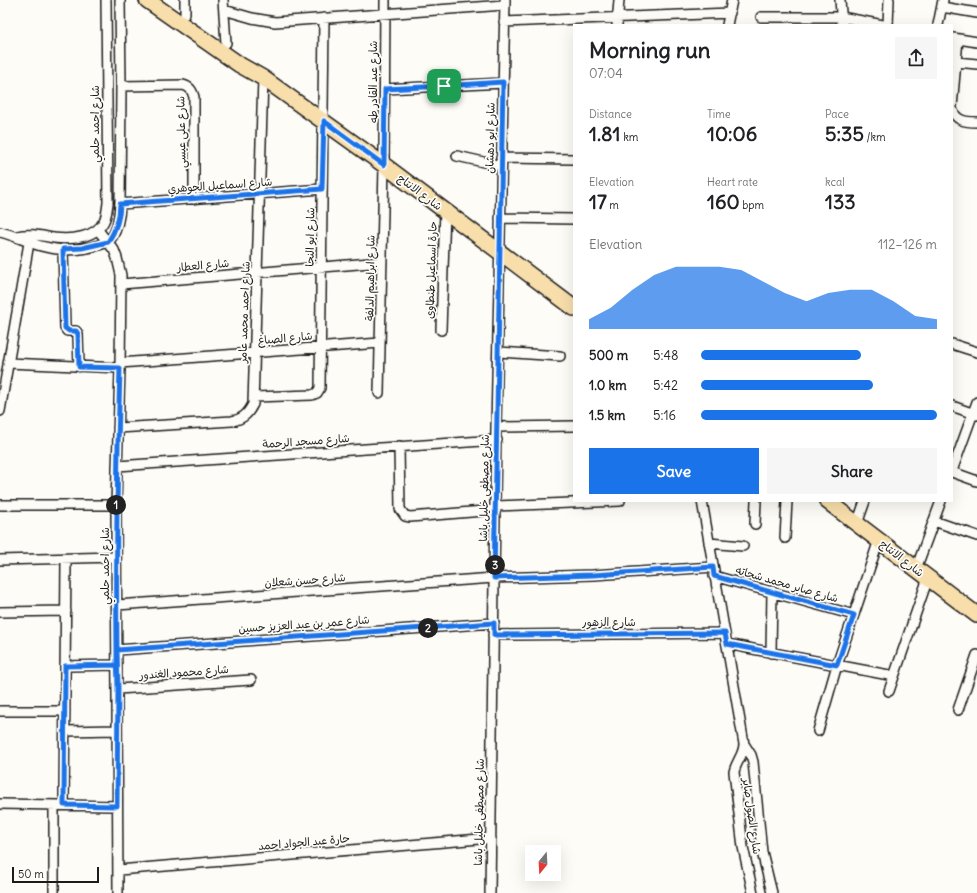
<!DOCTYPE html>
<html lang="en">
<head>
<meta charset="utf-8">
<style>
  body { margin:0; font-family:Delius,"Playpen Sans Arabic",sans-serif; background:#f6f6f6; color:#202124; height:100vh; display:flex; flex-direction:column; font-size:15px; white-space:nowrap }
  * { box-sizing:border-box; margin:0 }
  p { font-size:13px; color:#757577 }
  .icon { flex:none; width:22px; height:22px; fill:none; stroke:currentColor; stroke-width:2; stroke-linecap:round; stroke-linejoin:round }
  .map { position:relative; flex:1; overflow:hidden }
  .panel { position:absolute; left:573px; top:24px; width:380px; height:478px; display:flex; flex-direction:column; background:#fff; border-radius:0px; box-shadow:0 4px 16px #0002 }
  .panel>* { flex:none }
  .needle { width:26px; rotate:198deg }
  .tools { position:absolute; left:525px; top:845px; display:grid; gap:8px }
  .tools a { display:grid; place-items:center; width:36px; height:36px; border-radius:0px; background:#fff; box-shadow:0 4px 16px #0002; font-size:20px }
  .scale { position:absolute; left:12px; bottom:10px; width:87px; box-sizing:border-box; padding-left:4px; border:2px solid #1c1c1c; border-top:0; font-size:11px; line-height:14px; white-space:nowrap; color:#1c1c1c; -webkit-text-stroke:3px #fdfcf7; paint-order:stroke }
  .pin { position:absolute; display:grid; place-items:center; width:34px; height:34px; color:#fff; margin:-17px; border-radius:8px; box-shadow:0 2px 6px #0006 }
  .km { position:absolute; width:20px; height:20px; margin:-10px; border-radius:50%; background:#222; color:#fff; font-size:11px; line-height:20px; text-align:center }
  .round { display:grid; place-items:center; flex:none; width:42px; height:42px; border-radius:0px; background:#f6f6f6 }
  .head { display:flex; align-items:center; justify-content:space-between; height:68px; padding:0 16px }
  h1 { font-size:22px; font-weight:700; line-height:30px }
  .metrics { display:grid; grid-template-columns:repeat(3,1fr); gap:6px; height:68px; padding:4px 16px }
  .metrics div { display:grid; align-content:center }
  .metrics b { font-size:20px; font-weight:700 }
  .metrics small { font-size:11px; font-weight:400 }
  .metrics p { font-size:11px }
  .chart { height:112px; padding:8px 16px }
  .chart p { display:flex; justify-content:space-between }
  .chart svg { width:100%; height:72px; margin-top:4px; fill:#1a73e8; opacity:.7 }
  .primary-button { display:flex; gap:8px; margin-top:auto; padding:8px 16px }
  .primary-button a { flex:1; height:46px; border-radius:0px; background:#1a73e8; color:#fff; font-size:16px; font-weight:700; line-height:46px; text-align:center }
  .primary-button a+a { background:#f6f6f6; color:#202124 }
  ul { padding:0 16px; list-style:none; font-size:13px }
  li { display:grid; grid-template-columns:64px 48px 1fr; align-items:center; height:30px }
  li i { height:10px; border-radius:5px; background:#1a73e8 }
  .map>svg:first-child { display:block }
</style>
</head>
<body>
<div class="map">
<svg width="977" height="893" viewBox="0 0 977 893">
  <rect width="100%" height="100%" fill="#fdfcf7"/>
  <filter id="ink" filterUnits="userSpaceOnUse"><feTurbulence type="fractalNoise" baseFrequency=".025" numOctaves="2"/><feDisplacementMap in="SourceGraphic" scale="8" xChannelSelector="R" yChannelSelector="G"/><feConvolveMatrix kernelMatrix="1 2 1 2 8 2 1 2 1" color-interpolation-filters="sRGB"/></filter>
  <g filter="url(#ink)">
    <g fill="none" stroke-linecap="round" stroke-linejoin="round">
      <g stroke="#1c1c1c" stroke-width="12">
        <path id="minor" d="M185,0V14
          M223,0L226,43
          M840,0L842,25
          M942,7L977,13
          M224,10L252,18L275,22L504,5
          M761,17H841L883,25
          M504,22L730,13
          M617,25L619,0
          M727,25L732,0
          M888,25L889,0
          M938,25L943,0
          M953,38L977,42
          M956,62L977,64
          M121,86L183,85C190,87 192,90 194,97V199
          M385,89L503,83
          M952,107L958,39
          M952,109C956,121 965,122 977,122
          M457,156L501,166
          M501,158L574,159
          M120,204L322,189
          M500,218L574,219
          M98,230L114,250L117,258L121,275L120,368L116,505L118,893
          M0,232C14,235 27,242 41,246C60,251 81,251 99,245C102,244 106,243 108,242C117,235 120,214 120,204L121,86L120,0
          M17,236C30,233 41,236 54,238C71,240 96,238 104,221C107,215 107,209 108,203L106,0
          M63,249L65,328L67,331H76L78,334L79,367
          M121,284L382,262
          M441,330L445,210
          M952,344L977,352
          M498,352L560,356
          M8,363L120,368
          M120,363L380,343
          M379,393L384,165L385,0
          M254,397L312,395L317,393L320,388L324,18
          M952,406L977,415
          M0,411L30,237
          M496,427L574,426
          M118,428L232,421C243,419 248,414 253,404L263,78
          M399,446L400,509L405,516L410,517L496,510
          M117,466L497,440
          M952,471L977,402
          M952,472L977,481
          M702,501L744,744C744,755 736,761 734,772L743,847L753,893
          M0,505H116
          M496,506L620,501
          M934,521L977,536
          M755,524L756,501
          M857,524L865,501
          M785,538L787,501
          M709,543L743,546
          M0,560L116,557
          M916,569L941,501
          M714,576L854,615
          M117,605L494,578L593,575L713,567
          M0,612L66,611
          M493,635L725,633
          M727,644L894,676
          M117,650L494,623
          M771,653L772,591
          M65,666L117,665
          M118,689L251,680
          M889,691L928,578
          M958,710L977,655
          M0,711H65
          M65,731L117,730
          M818,731L837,665L879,540
          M744,744L751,755L753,762L762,852L772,893
          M0,804L117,806
          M54,805V893
          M64,805L66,559
          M119,870L491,838
          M490,893L496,427L505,0"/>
      </g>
      <g stroke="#1c1c1c" stroke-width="18">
        <path id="primary" d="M147,0L240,65L263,78L384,165L574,308
          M827,501L977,615"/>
      </g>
      <use href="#minor" stroke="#fdfcf7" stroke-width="9"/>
      <use href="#primary" stroke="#f8deab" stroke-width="15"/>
    </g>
  </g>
  <g fill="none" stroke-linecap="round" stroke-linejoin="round" filter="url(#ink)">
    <g stroke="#fff" stroke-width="8">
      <path id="route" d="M444,86L385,89L384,165L324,121L322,189L120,204C120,218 116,230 108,242L82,248L63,249L65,328L69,331H76L78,334L79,367L120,368C117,462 116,556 117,650L118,689L117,806L64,805L65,666L117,665V650L494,623V635L725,633L727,644L837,665L854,615L714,576L713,567L593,575L494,578L503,82L444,86"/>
    </g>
    <use href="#route" stroke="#1a73e8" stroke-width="5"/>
  </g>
  <g text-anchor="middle" stroke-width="3.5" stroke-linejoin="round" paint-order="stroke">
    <g font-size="11" fill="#1c1c1c" stroke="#fdfcf7">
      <text transform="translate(373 82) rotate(-90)" y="4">شارع عبد القادر طه</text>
      <text transform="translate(95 124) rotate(-90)" y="4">شارع احمد حلمي</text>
      <text transform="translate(181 132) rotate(-91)" y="4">شارع على عيسي</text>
      <text transform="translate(490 138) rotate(-89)" y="4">شارع ابو دهشان</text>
      <text transform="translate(220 185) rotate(-4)" y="4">شارع اسماعيل الجوهري</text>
      <text transform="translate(420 192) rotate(37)" y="4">شارع الانتاج</text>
      <text transform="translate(310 237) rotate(-89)" y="4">شارع ابو النجا</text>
      <text transform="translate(203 265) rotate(-5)" y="4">شارع العطار</text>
      <text transform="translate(431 270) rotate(-88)" y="4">حارة اسماعيل طنطاوى</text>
      <text transform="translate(370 278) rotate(-89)" y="4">شارع ابراهيم الدلفة</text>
      <text transform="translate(244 312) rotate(-88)" y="4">شارع احمد محمد عامر</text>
      <text transform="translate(285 338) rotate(-5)" y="4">شارع الصباغ</text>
      <text transform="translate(306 441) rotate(-4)" y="4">شارع مسجد الرحمة</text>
      <text transform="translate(484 488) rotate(-89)" y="4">شارع مصطفى خليل باشا</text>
      <text transform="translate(902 558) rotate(38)" y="4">شارع الانتاج</text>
      <text transform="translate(105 566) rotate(-90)" y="4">شارع احمد حلمي</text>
      <text transform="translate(305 580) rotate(-4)" y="4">شارع حسن شعلان</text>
      <text transform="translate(787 584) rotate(16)" y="4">شارع صابر محمد شحاته</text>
      <text x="609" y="626">شارع الزهور</text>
      <text transform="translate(304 624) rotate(-4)" y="4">شارع عمر بن عبد العزيز حسين</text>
      <text transform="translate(184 672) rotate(-4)" y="4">شارع محمود الغندور</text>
      <text transform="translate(479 812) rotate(-89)" y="4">شارع مصطفى خليل باشا</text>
      <text transform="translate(752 816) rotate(82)" y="4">شارع الصول صابر</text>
      <text transform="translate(304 842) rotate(-5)" y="4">حارة عبد الجواد احمد</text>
    </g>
  </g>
</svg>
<div class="tools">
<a><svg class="needle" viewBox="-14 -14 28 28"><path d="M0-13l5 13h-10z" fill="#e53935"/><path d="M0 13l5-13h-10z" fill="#757577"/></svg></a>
</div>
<div class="scale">50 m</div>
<div class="pin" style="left:444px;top:86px;background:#1e9e55"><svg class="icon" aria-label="arrive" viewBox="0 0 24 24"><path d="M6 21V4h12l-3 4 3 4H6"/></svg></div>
<b class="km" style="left:116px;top:505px">1</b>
<b class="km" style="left:428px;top:628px">2</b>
<b class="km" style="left:495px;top:565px">3</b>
<section class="panel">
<div class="head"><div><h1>Morning run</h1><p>07:04</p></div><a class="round"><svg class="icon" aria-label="share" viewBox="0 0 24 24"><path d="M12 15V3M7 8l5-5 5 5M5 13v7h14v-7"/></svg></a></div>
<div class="metrics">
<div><p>Distance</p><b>1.81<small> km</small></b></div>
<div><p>Time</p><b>10:06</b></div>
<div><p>Pace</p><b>5:35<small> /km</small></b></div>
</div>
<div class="metrics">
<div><p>Elevation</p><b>17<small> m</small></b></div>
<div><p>Heart rate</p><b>160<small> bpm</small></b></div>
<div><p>kcal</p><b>133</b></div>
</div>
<div class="chart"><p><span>Elevation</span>112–126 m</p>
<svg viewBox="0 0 160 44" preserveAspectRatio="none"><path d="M0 44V38L10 31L20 20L30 11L40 6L50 6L60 6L70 8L80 15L90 22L100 27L110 22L120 20L130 20L140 27L150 36L160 38V44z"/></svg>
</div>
<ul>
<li><b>500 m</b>5:48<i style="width:68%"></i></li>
<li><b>1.0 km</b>5:42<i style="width:73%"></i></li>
<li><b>1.5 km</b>5:16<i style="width:100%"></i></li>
</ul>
<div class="primary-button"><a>Save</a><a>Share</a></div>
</section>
</div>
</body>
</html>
